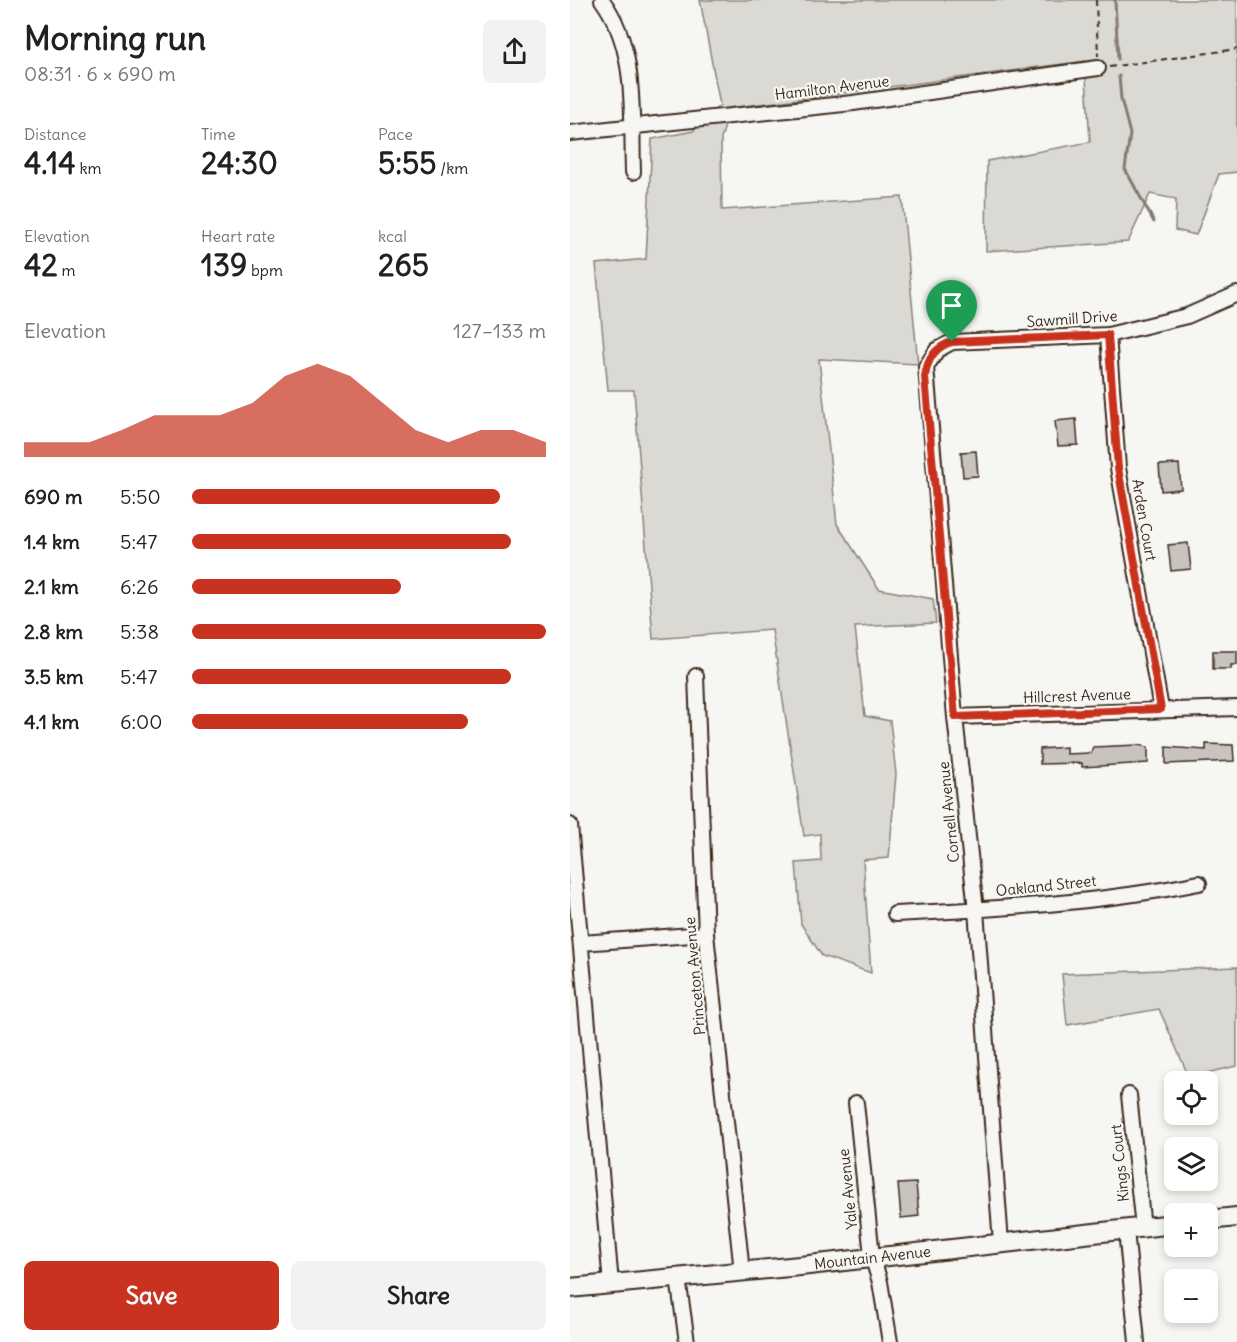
<!DOCTYPE html>
<html lang="en">
<head>
<meta charset="utf-8">
<style>
  body { margin:0; font-family:Delius,sans-serif; background:#f2f2f2; color:#202124; height:100vh; display:flex; flex-direction:column; font-size:22px; white-space:nowrap }
  * { box-sizing:border-box; margin:0 }
  p { font-size:20px; color:#757577 }
  .icon { flex:none; width:33px; height:33px; fill:none; stroke:currentColor; stroke-width:2; stroke-linecap:round; stroke-linejoin:round }
  .map { position:relative; flex:1; overflow:hidden }
  .sheet { display:flex; flex-direction:column; background:#fff; width:570px }
  .sheet>* { flex:none }
  .buttons { position:absolute; left:594px; top:1071px; display:grid; gap:12px }
  .buttons a { display:grid; place-items:center; width:54px; height:54px; border-radius:9px; background:#fff; box-shadow:0 3px 9px #0003; font-size:30px }
  .pin { position:absolute; display:grid; place-items:center; width:51px; height:51px; color:#fff; margin:-62px -26px; border-radius:50% 50% 50% 0; rotate:-45deg; box-shadow:0 0 6px #0007 }
  .pin .icon { rotate:45deg }
  .round { display:grid; place-items:center; flex:none; width:63px; height:63px; border-radius:9px; background:#f2f2f2 }
  .overview { display:flex; align-items:center; justify-content:space-between; height:102px; padding:0 24px }
  h1 { font-size:33px; font-weight:700; line-height:45px }
  .metrics { display:grid; grid-template-columns:repeat(3,1fr); gap:9px; height:102px; padding:6px 24px }
  .metrics div { display:grid; align-content:center }
  .metrics b { font-size:30px; font-weight:700 }
  .metrics small { font-size:16px; font-weight:400 }
  .metrics p { font-size:16px }
  .chart { height:168px; padding:12px 24px }
  .chart p { display:flex; justify-content:space-between }
  .chart svg { width:100%; height:108px; margin-top:6px; fill:#c8321e; opacity:.7 }
  .primary-button { display:flex; gap:12px; margin-top:auto; padding:12px 24px }
  .primary-button a { flex:1; height:69px; border-radius:9px; background:#c8321e; color:#fff; font-size:24px; font-weight:700; line-height:69px; text-align:center }
  .primary-button a+a { background:#f2f2f2; color:#202124 }
  ul { padding:0 24px; list-style:none; font-size:20px }
  li { display:grid; grid-template-columns:96px 72px 1fr; align-items:center; height:45px }
  li i { height:15px; border-radius:8px; background:#c8321e }
  main { display:flex; flex:1; min-height:0 }
  .map>svg:first-child { display:block }
</style>
</head>
<body>
<main>
<section class="sheet">
<div class="overview"><div><h1>Morning run</h1><p>08:31 · 6 × 690 m</p></div><a class="round"><svg class="icon" aria-label="share" viewBox="0 0 24 24"><path d="M12 15V3M7 8l5-5 5 5M5 13v7h14v-7"/></svg></a></div>
<div class="metrics">
<div><p>Distance</p><b>4.14<small> km</small></b></div>
<div><p>Time</p><b>24:30</b></div>
<div><p>Pace</p><b>5:55<small> /km</small></b></div>
</div>
<div class="metrics">
<div><p>Elevation</p><b>42<small> m</small></b></div>
<div><p>Heart rate</p><b>139<small> bpm</small></b></div>
<div><p>kcal</p><b>265</b></div>
</div>
<div class="chart"><p><span>Elevation</span>127–133 m</p>
<svg viewBox="0 0 160 44" preserveAspectRatio="none"><path d="M0 44V38L10 38L20 38L30 33L40 27L50 27L60 27L70 22L80 11L90 6L100 11L110 22L120 33L130 38L140 33L150 33L160 38V44z"/></svg>
</div>
<ul>
<li><b>690 m</b>5:50<i style="width:87%"></i></li>
<li><b>1.4 km</b>5:47<i style="width:90%"></i></li>
<li><b>2.1 km</b>6:26<i style="width:59%"></i></li>
<li><b>2.8 km</b>5:38<i style="width:100%"></i></li>
<li><b>3.5 km</b>5:47<i style="width:90%"></i></li>
<li><b>4.1 km</b>6:00<i style="width:78%"></i></li>
</ul>
<div class="primary-button"><a>Save</a><a>Share</a></div>
</section>
<div class="map">
<svg width="667" height="1342" viewBox="0 0 667 1342">
  <rect width="100%" height="100%" fill="#f6f6f2"/>
  <filter id="ink" filterUnits="userSpaceOnUse"><feTurbulence type="fractalNoise" baseFrequency=".0167" numOctaves="2"/><feDisplacementMap in="SourceGraphic" scale="12" xChannelSelector="R" yChannelSelector="G"/><feConvolveMatrix kernelMatrix="1 2 1 2 8 2 1 2 1" color-interpolation-filters="sRGB"/></filter>
  <g filter="url(#ink)">
    <path fill="#dad9d3" stroke="#8a8278" stroke-width="1.5" d="M130,0H667V172L649,174L626,235L605,230L606,199L580,194L558,242L416,251L417,161L520,142L515,61L160,108L151,139L152,210L332,197L348,364L249,359L267,524L309,589L363,599L366,623L285,627L295,716L320,721L326,774L319,858L293,860L301,973L252,956L231,924L226,863L251,861L250,834L234,836L202,630L83,639L64,390H38L26,264L76,259L82,139L123,131L150,105Z
      M667,967V1066L619,1077L589,1009L497,1025L492,974Z"/>
    <g fill="none" stroke-linecap="round" stroke-linejoin="round">
      <path stroke="#857a71" stroke-width="3" d="M545,0L548,59
        M549,76L551,99L560,134L555,169L584,222"/>
    </g>
    <path fill="#c8c3be" stroke="#3b2a1e" stroke-width="1.5" d="M506,419L508,445L488,446L485,421Z
      M406,451L408,476L393,477L391,452Z
      M609,464L611,489L591,491L589,465Z
      M618,543L621,569L601,571L598,545Z
      M643,651H667V665H661V669H643Z
      M636,744L663,745L664,761L596,764V747L636,750Z
      M568,745L578,747V763L512,767V763L470,764V749L496,747V754L521,753L523,747Z
      M346,1183L349,1216L331,1218L328,1184Z"/>
    <g fill="none" stroke-linecap="round" stroke-linejoin="round">
      <g stroke="#3b2a1e" stroke-width="18">
        <path id="minor" d="M32,0C68,49 61,114 63,172
          M0,133L283,103L528,68
          M538,335L548,468L591,709
          M126,676L136,934L172,1272
          M385,717L667,708
          M0,825L41,1284
          M325,914C426,909 530,903 629,883
          M11,943L136,934
          M559,1095L573,1228
          M286,1103L302,1256L310,1282L320,1342
          M556,1230L567,1342
          M431,1243L406,910L385,717L356,367L367,350L382,342L538,335L617,316L667,294
          M108,1278L117,1342"/>
      </g>
      <g stroke="#3b2a1e" stroke-width="22">
        <g id="secondary">
          <path d="M638,1220L667,1217"/>
          <path id="s1" d="M0,1288L230,1266L604,1224"/>
        </g>
      </g>
      <path stroke="#3b2a1e" stroke-width="2" stroke-dasharray="6 4.5" stroke-linecap="butt" d="M526,0L528,56
        M539,67L667,49"/>
      <use href="#minor" stroke="#f6f6f2" stroke-width="14"/>
      <use href="#secondary" stroke="#f6f6f2" stroke-width="18"/>
    </g>
  </g>
  <g fill="none" stroke-linecap="round" stroke-linejoin="round" filter="url(#ink)">
    <g stroke="#fff" stroke-width="12">
      <path id="route" d="M538,335L548,468L591,709L385,717L355,377C357,360 364,347 382,342Z"/>
    </g>
    <use href="#route" stroke="#c8321e" stroke-width="8"/>
  </g>
  <g text-anchor="middle" stroke-width="4.5" stroke-linejoin="round" paint-order="stroke">
    <g font-size="15" fill="#3b2a1e" stroke="#f6f6f2">
      <text transform="translate(262 88) rotate(-7)" y="5">Hamilton Avenue</text>
      <text transform="translate(502 319) rotate(-4)" y="5">Sawmill Drive</text>
      <text transform="translate(574 520) rotate(80)" y="5">Arden Court</text>
      <text transform="translate(507 696) rotate(-2)" y="5">Hillcrest Avenue</text>
      <text transform="translate(379 812) rotate(-96)" y="5">Cornell Avenue</text>
      <text transform="translate(476 886) rotate(-6)" y="5">Oakland Street</text>
      <text transform="translate(125 976) rotate(-95)" y="5">Princeton Avenue</text>
      <text transform="translate(550 1163) rotate(-96)" y="5">Kings Court</text>
      <text transform="translate(278 1189) rotate(-96)" y="5">Yale Avenue</text>
      <text dy="5" stroke="none"><textPath href="#s1" startOffset="304">Mountain Avenue</textPath></text>
    </g>
  </g>
</svg>
<div class="buttons">
<a><svg class="icon" aria-label="locate" viewBox="0 0 24 24"><circle cx="12" cy="12" r="6"/><path d="M12 2v4M12 18v4M2 12h4M18 12h4"/></svg></a>
<a><svg class="icon" aria-label="layers" viewBox="0 0 24 24"><path d="M12 4l9 5-9 5-9-5zM3 14l9 5 9-5"/></svg></a>
<a>+</a>
<a>−</a>
</div>
<div class="pin" style="left:382px;top:342px;background:#1e9e55"><svg class="icon" aria-label="arrive" viewBox="0 0 24 24"><path d="M6 21V4h12l-3 4 3 4H6"/></svg></div>
</div>
</main>
</body>
</html>
